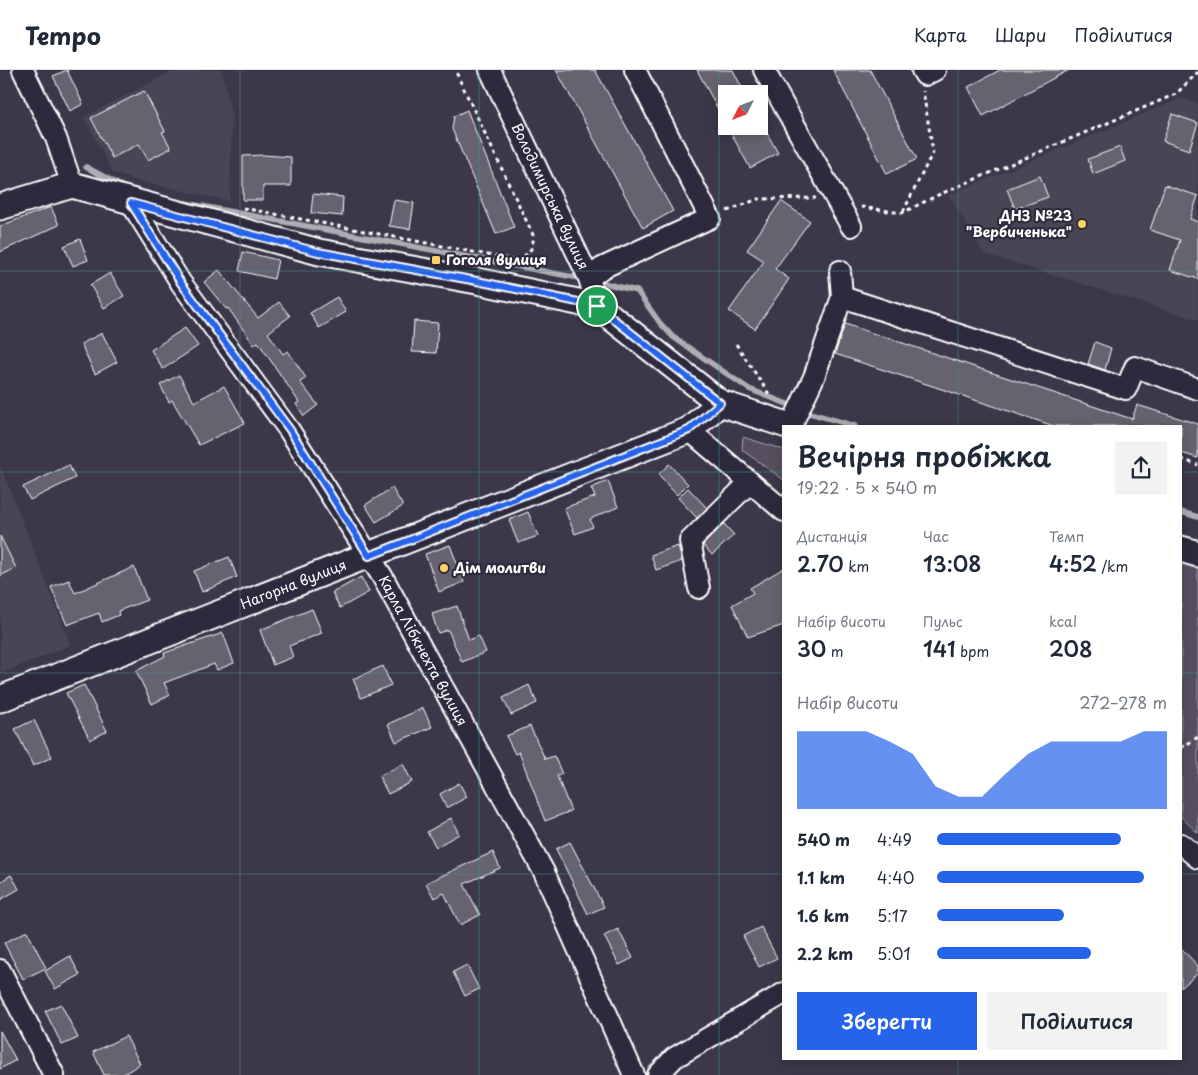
<!DOCTYPE html>
<html lang="uk">
<head>
<meta charset="utf-8">
<style>
  body { margin:0; font-family:"Playpen Sans",sans-serif; background:#f2f2f3; color:#1f2937; height:100vh; display:flex; flex-direction:column; font-size:19px; white-space:nowrap }
  * { box-sizing:border-box; margin:0 }
  p { font-size:16px; color:#747a83 }
  .icon { flex:none; width:28px; height:28px; fill:none; stroke:currentColor; stroke-width:2; stroke-linecap:round; stroke-linejoin:round }
  .map { position:relative; flex:1; overflow:hidden }
  .panel { position:absolute; left:782px; top:355px; width:400px; height:635px; display:flex; flex-direction:column; background:#fff; border-radius:0px; box-shadow:0 2px 12px #0003 }
  .panel>* { flex:none }
  .needle { width:32px; rotate:228deg }
  .buttons { position:absolute; left:718px; top:15px; display:grid; gap:10px }
  .buttons a { display:grid; place-items:center; width:50px; height:50px; border-radius:0px; background:#fff; box-shadow:0 2px 12px #0003; font-size:25px }
  .pin { position:absolute; display:grid; place-items:center; width:42px; height:42px; color:#fff; margin:-21px; border:2px solid #fff; border-radius:50%; box-shadow:0 1px 5px #0007 }
  .round { display:grid; place-items:center; flex:none; width:52px; height:52px; border-radius:0px; background:#f2f2f3 }
  .headline { display:flex; align-items:center; justify-content:space-between; height:85px; padding:0 15px }
  h1 { font-size:28px; font-weight:600; line-height:38px }
  .stats { display:grid; grid-template-columns:repeat(3,1fr); gap:8px; height:85px; padding:5px 15px }
  .stats div { display:grid; align-content:center }
  .stats b { font-size:21px; font-weight:600 }
  .stats small { font-size:14px; font-weight:400 }
  .stats p { font-size:14px }
  .chart { height:140px; padding:10px 15px }
  .chart p { display:flex; justify-content:space-between }
  .chart svg { width:100%; height:90px; margin-top:5px; fill:#2563eb; opacity:.7 }
  .action { display:flex; gap:10px; margin-top:auto; padding:10px 15px }
  .action a { flex:1; height:58px; border-radius:0px; background:#2563eb; color:#fff; font-size:20px; font-weight:600; line-height:58px; text-align:center }
  .action a+a { background:#f2f2f3; color:#1f2937 }
  ul { padding:0 15px; list-style:none; font-size:16px }
  li { display:grid; grid-template-columns:80px 60px 1fr; align-items:center; height:38px }
  li i { height:12px; border-radius:6px; background:#2563eb }
  header { display:flex; align-items:center; gap:30px; box-sizing:border-box; height:70px; padding:0 25px; background:#fff; border-bottom:1px solid #e0e1e3 }
  header strong { font-size:24px }
  nav { display:flex; gap:28px; margin-inline-start:auto; font-size:18px }
  .map>svg:first-child { display:block }
</style>
</head>
<body>
<header>
<strong>Tempo</strong>
<nav><a>Карта</a><a>Шари</a><a>Поділитися</a></nav>
</header>
<div class="map">
<svg width="1198" height="1005" viewBox="0 0 1198 1005">
  <rect width="100%" height="100%" fill="#3c3749"/>
  <filter id="ink" filterUnits="userSpaceOnUse"><feTurbulence type="fractalNoise" baseFrequency=".02" numOctaves="2"/><feDisplacementMap in="SourceGraphic" scale="10" xChannelSelector="R" yChannelSelector="G"/><feConvolveMatrix kernelMatrix="1 2 1 2 8 2 1 2 1" color-interpolation-filters="sRGB"/></filter>
  <g filter="url(#ink)">
    <path fill="#494455" d="M175,0H222L232,47L230,131L142,112L113,103L84,47Z
      M1182,28L1198,34V250L984,184L949,125Z
      M0,394L71,575L0,604Z"/>
    <path fill="#555060" stroke="#aaa8b0" d="M743,367L784,380V410L742,380Z
      M1181,487L1198,492V763L1181,747Z"/>
    <g fill="none" stroke-linecap="round" stroke-linejoin="round">
      <path stroke="#afadb4" stroke-width="5.5" d="M86,97L123,117
        M175,131L584,209
        M595,211L637,221L660,253L673,267L749,319L790,335
        M810,343L855,356
        M1181,442L1198,447"/>
    </g>
    <path fill="#666270" stroke="#fff" d="M67,0L83,34L70,41L53,6Z
      M556,0H595L673,141L643,158Z
      M697,0H733L745,24H726V54Z
      M833,0H870L917,89L887,104Z
      M1000,0H1069L983,46L968,17Z
      M144,21L165,61L162,62L171,78L148,90L139,74L112,88L91,48Z
      M467,40L514,157L496,164L452,59L454,46Z
      M1172,44L1198,53L1189,80L1163,71Z
      M727,56H763L778,83L750,98Z
      M1120,77L1125,91L1093,104L1088,89Z
      M263,85L291,87V116H263V130H243V86Z
      M1040,106L1048,127L1015,139L1007,119Z
      M1165,115L1198,126L1190,149L1198,152V209L1170,200L1180,170L1150,160Z
      M313,124L343,127L342,146L311,143Z
      M394,130L414,133L410,159L389,156Z
      M781,131L810,151L775,199L789,209L755,259L729,241L764,191L747,180Z
      M51,137L59,155L0,182V156Z
      M80,169L88,190L73,196L64,176Z
      M243,182L278,190L274,209L239,201Z
      M219,200L258,248L279,232L290,246L268,263L283,284L288,281L306,308L300,312L318,335L304,346L296,334L299,332L258,272L254,275L228,238L226,239L204,212Z
      M110,203L124,226L104,238L90,215Z
      M337,227L346,242L319,258L310,243Z
      M414,251L438,253L436,283L412,282Z
      M845,254L1132,349L1137,335L1198,354V388L1181,383V356H1054L835,284Z
      M185,258L198,276L163,299L151,280Z
      M102,263L117,292L95,304L81,274Z
      M1095,272L1111,278L1105,300L1088,294Z
      M179,305L194,332L224,316L245,353L199,375L172,330L169,332L160,315Z
      M669,394L688,414L677,425L658,405Z
      M69,395L75,408L30,430L23,417Z
      M608,411L618,437L590,449L593,457L575,464L564,438L595,427L591,418Z
      M392,418L403,436L376,452L365,435Z
      M688,418L707,438L697,448L678,428Z
      M528,442L538,466L518,473L509,450Z
      M724,454L734,465L712,485L703,475Z
      M0,466L16,498L0,506Z
      M450,475L464,512L439,522L425,484Z
      M678,476L682,491L656,500L651,485Z
      M229,487L237,507L202,522L194,501Z
      M134,497L147,530L118,541L119,545L102,552L99,543L67,555L51,517L69,510L75,523Z
      M784,498V555L748,567L732,535L753,523L750,518Z
      M361,507L369,522L340,538L332,523Z
      M457,536L469,570L479,566L486,582L462,592L448,560L438,563L432,544Z
      M312,539L322,563L289,576L293,587L273,595L260,560Z
      M223,563L234,593L217,600L214,594L164,613L170,625L152,634L136,601L165,586L164,583Z
      M383,596L391,615L361,628L353,609Z
      M84,615L107,661L90,670L66,623Z
      M529,615L537,633L511,645L503,628Z
      M423,638L432,657L396,672L388,654Z
      M34,650L52,687L33,696L15,659Z
      M530,656L545,689L554,686L562,704L557,706L571,741L545,751L519,682L515,684L506,666Z
      M403,694L412,712L388,724L379,706Z
      M459,713L467,727L447,738L440,724Z
      M451,748L459,764L436,777L427,762Z
      M570,772L604,837L588,844L556,779Z
      M493,782L500,798L464,814L480,845L460,855L444,823L434,828L426,813Z
      M11,805L19,819L0,830V812Z
      M761,857L777,888L759,897L743,866Z
      M618,859L633,888L619,895L604,866Z
      M27,861L46,898L23,909L4,873Z
      M1181,878L1198,896V903L1181,918Z
      M70,886L80,905L55,919L45,901Z
      M467,895L479,919L465,926L453,902Z
      M61,934L78,968L62,975L45,941Z
      M0,961L16,990L0,999Z
      M126,966L140,994L122,1005H104L93,982Z"/>
    <g fill="none" stroke-linecap="round" stroke-linejoin="round">
      <g stroke="#fff" stroke-width="24">
        <g id="minor">
          <path d="M23,0L56,68L72,115"/>
          <path id="s1" d="M490,0L589,208L597,236"/>
          <path d="M764,0L851,156"/>
          <path d="M922,0L925,5L935,0"/>
          <path id="s2" d="M131,133L181,213L289,360L382,506L544,802L634,1005"/>
          <path d="M589,208L602,198L710,148L635,0"/>
          <path d="M842,227L1126,319L1135,297L1198,319"/>
          <path d="M791,356L814,307L842,227L840,201"/>
          <path d="M689,360L784,441"/>
          <path d="M699,518L690,471L750,412"/>
          <path d="M1181,774L1198,788"/>
          <path d="M0,900L54,1005"/>
          <path d="M658,1005L674,988L784,923"/>
        </g>
      </g>
      <g stroke="#fff" stroke-width="29">
        <g id="major">
          <path d="M0,137L72,115L319,182L477,211L597,236L720,333L790,356"/>
          <path d="M1181,479L1198,484"/>
          <path id="s3" d="M0,629L689,360L720,333"/>
        </g>
      </g>
      <path stroke="#fff" stroke-width="3" stroke-dasharray="4 4" stroke-linecap="butt" d="M861,137L902,143L938,125L1176,24L1198,2
        M243,138L520,191L531,179L534,167L455,0
        M727,141L758,129L816,128
        M903,142L933,82L923,21
        M736,274L771,327
        M1181,389L1198,395
        M1181,678L1198,667"/>
      <use href="#minor" stroke="#2f2a3d" stroke-width="20"/>
      <use href="#major" stroke="#2f2a3d" stroke-width="25"/>
    </g>
  </g>
  <g fill="none" stroke-linecap="round" stroke-linejoin="round" filter="url(#ink)">
    <g stroke="#fff" stroke-width="10">
      <path id="route" d="M131,133L318,182L477,211L597,236L720,333L689,360L369,486L290,360L181,213Z"/>
    </g>
    <use href="#route" stroke="#2563eb" stroke-width="6"/>
  </g>
  <path fill="none" stroke="#3f918b" stroke-width="1" stroke-opacity="0.55" d="M240,0V1005M479,0V1005M719,0V1005M958,0V356M0,201H1198M0,402H784M1181,402H1198M0,603H784M1181,603H1198M0,804H784M1181,804H1198M958,989V1005"/>
  <g fill="#ffd166" stroke="#2f2a3d" stroke-width="2">
    <circle cx="1082" cy="154" r="5"/>
    <rect x="431" y="185" width="10" height="10" rx="2.5"/>
    <circle cx="444" cy="498" r="5"/>
  </g>
  <g text-anchor="middle" stroke-width="4.5" stroke-linejoin="round" paint-order="stroke">
    <g font-size="14" fill="#fff" stroke="#2f2a3d">
      <text dy="5" stroke="none"><textPath href="#s1" startOffset="140">Володимирська вулиця</textPath></text>
      <text dy="5" stroke="none"><textPath href="#s3" startOffset="315">Нагорна вулиця</textPath></text>
      <text dy="5" stroke="none"><textPath href="#s2" startOffset="535">Карла Лібкнехта вулиця</textPath></text>
    </g>
    <g font-size="14" font-weight="bold" fill="#fff" stroke="#2f2a3d" text-anchor="start">
      <text x="1072" y="151" text-anchor="end">ДНЗ №23<tspan x="1072" dy="16">"Вербиченька"</tspan></text>
      <text x="446" y="195">Гоголя вулиця</text>
      <text x="454" y="503">Дім молитви</text>
    </g>
  </g>
</svg>
<div class="buttons">
<a><svg class="needle" viewBox="-14 -14 28 28"><path d="M0-13l5 13h-10z" fill="#e53935"/><path d="M0 13l5-13h-10z" fill="#747a83"/></svg></a>
</div>
<div class="pin" style="left:597px;top:236px;background:#1e9e55"><svg class="icon" aria-label="arrive" viewBox="0 0 24 24"><path d="M6 21V4h12l-3 4 3 4H6"/></svg></div>
<section class="panel">
<div class="headline"><div><h1>Вечірня пробіжка</h1><p>19:22 · 5 × 540 m</p></div><a class="round"><svg class="icon" aria-label="share" viewBox="0 0 24 24"><path d="M12 15V3M7 8l5-5 5 5M5 13v7h14v-7"/></svg></a></div>
<div class="stats">
<div><p>Дистанція</p><b>2.70<small> km</small></b></div>
<div><p>Час</p><b>13:08</b></div>
<div><p>Темп</p><b>4:52<small> /km</small></b></div>
</div>
<div class="stats">
<div><p>Набір висоти</p><b>30<small> m</small></b></div>
<div><p>Пульс</p><b>141<small> bpm</small></b></div>
<div><p>kcal</p><b>208</b></div>
</div>
<div class="chart"><p><span>Набір висоти</span>272–278 m</p>
<svg viewBox="0 0 160 44" preserveAspectRatio="none"><path d="M0 44V6L10 6L20 6L30 6L40 11L50 17L60 33L70 38L80 38L90 27L100 17L110 11L120 11L130 11L140 11L150 6L160 6V44z"/></svg>
</div>
<ul>
<li><b>540 m</b>4:49<i style="width:80%"></i></li>
<li><b>1.1 km</b>4:40<i style="width:90%"></i></li>
<li><b>1.6 km</b>5:17<i style="width:55%"></i></li>
<li><b>2.2 km</b>5:01<i style="width:67%"></i></li>
</ul>
<div class="action"><a>Зберегти</a><a>Поділитися</a></div>
</section>
</div>
</body>
</html>
